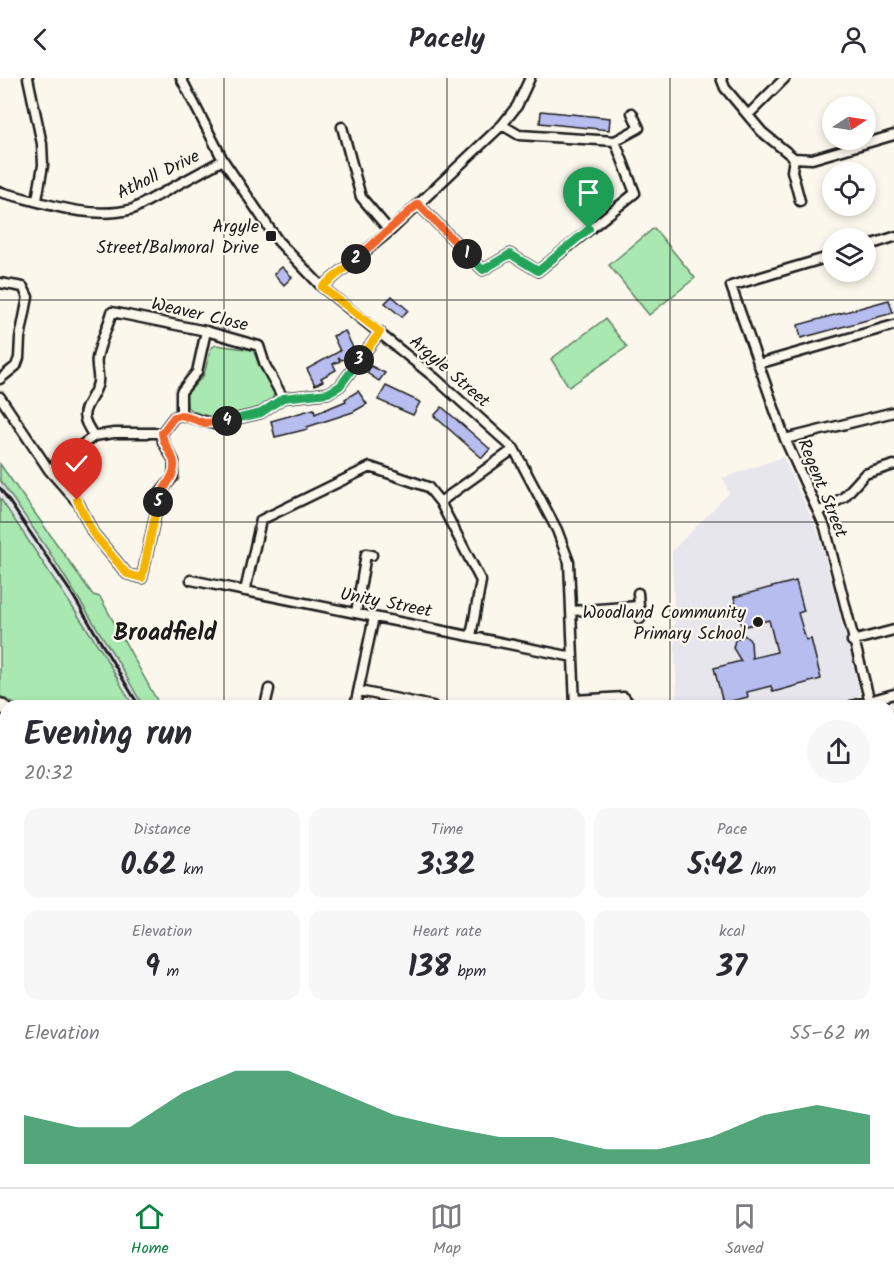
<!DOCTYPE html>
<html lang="en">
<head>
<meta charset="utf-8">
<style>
  body { margin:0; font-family:Kalam,sans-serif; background:#f7f7f7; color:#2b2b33; height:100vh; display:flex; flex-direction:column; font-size:22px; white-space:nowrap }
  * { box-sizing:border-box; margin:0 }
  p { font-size:20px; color:#7c7c81 }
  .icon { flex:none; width:33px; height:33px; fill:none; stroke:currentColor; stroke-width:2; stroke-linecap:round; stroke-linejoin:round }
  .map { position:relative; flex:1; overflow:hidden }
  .details { position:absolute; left:0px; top:622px; width:894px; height:488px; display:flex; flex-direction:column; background:#fff; border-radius:18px 18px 0 0; box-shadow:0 3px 9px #0003 }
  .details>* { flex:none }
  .needle { width:39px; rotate:78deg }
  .tools { position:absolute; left:822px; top:18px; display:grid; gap:12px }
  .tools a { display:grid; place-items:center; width:54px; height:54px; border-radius:50%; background:#fff; box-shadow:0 3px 9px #0003; font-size:30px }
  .pin { position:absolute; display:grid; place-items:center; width:51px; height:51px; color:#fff; margin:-62px -26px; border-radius:50% 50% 50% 0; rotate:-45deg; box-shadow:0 0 6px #0007 }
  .pin .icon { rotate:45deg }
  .km { position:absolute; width:30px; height:30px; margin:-15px; border-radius:50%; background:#222; color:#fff; font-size:16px; line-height:30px; text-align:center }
  .round { display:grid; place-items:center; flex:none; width:63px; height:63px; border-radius:32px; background:#f7f7f7 }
  .headline { display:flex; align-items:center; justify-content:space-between; height:102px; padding:0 24px }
  h1 { font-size:33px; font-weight:800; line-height:45px }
  .figures { display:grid; grid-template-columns:repeat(3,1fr); gap:9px; height:102px; padding:6px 24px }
  .figures div { display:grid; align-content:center; border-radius:15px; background:#f7f7f7; text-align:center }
  .figures b { font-size:30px; font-weight:800 }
  .figures small { font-size:16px; font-weight:400 }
  .figures p { font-size:16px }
  .chart { height:168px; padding:12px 24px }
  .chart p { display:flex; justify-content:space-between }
  .chart svg { width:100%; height:108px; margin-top:6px; fill:#0b8043; opacity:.7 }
  header { display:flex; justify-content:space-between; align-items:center; height:78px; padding:0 24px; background:#fff; font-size:27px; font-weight:800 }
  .tab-bar { display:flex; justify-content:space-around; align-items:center; height:84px; border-top:2px solid #e1e1e2; background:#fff; font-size:16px; color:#7c7c81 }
  .tab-bar a { display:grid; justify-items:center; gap:3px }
  .tab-bar .selected { color:#0b8043 }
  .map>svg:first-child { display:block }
</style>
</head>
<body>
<header><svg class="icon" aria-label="back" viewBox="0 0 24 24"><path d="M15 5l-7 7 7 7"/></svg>Pacely<svg class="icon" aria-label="person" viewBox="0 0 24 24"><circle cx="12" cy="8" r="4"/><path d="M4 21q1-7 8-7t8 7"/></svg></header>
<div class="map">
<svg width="894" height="1109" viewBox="0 0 894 1109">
  <rect width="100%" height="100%" fill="#fbf7ec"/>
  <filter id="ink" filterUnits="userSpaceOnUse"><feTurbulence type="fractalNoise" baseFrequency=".0167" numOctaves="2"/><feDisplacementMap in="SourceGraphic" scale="12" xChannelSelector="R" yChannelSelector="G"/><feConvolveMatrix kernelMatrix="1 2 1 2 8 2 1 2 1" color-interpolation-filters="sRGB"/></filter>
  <g filter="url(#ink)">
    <path fill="#e7e6ed" d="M783,379L818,454L860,614L858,619L817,628H677L672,473L729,415L723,400Z
      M0,402L48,472L117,582L143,628H127L101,572L0,420Z
      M0,636L6,640V821L0,839Z
      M6,842V995L0,992V860Z
      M0,995L6,998V1104H58L56,1109L29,1107L0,1109Z
      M60,1104H357L359,1109H58Z"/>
    <path fill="#a9e8b0" stroke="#628266" stroke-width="1.5" d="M654,150L695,200L649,237L609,187Z
      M605,241L627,269L569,309L551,281Z
      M216,267L253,272L259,287L274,313L273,321C250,338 211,347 187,329L186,317L204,297L211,270Z
      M0,386L93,517L100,519L160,628H143L117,582L48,472L0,402Z
      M0,420L101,572L133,628H18L0,618Z"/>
    <path fill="#b7bdee" stroke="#1c1c1c" stroke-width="1.5" d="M541,33L610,40L609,52L540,45Z
      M282,189L292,199L284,207L274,196Z
      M392,218L408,232L402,239L385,225Z
      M889,222L893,235L801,260L798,247Z
      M345,253L356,276L342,282L338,279L340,283L333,286L336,292L321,300L323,303L315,307L307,291L340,273L333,258Z
      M371,288L385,295L379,303L367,295Z
      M386,308L420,324L413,337L378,322Z
      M358,313L367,326L353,334L307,349L308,351L275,359L271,343L314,331L315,336L346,323L345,321Z
      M442,329L490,371L482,380L434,338Z
      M796,503L804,533L798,535L806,562L811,561L821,601L773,614L771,608L747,614L748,619L723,625L714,590L741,583L733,570L735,562L744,557L751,563L752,580L777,574L769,542L742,549L734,519Z"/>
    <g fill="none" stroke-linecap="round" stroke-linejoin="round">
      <g stroke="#1c1c1c" stroke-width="13">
        <path id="street" d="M28,0L42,66L43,87L37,122
          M181,0L223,82L278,163L322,209L435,300L514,371L557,452L569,484L575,628
          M721,0L725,10L762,54L794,80L812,81L894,57
          M748,37L785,0
          M502,47L519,57L615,63L639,50L632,35
          M342,49L361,119L390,153
          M794,80L792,93L800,123
          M0,114C42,124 90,143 133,131L223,82
          M418,126L483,192L510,176L538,193L635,115L615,63
          M866,168L894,159
          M832,178L731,208L785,361L825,449L871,628
          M0,205L23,209L28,219L20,260L19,280L16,288L0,301
          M322,209L390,153L502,47L517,28L530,0
          M758,286L894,247
          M0,319L49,392L79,426L93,455L127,496L142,500L160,415L173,399L174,383L163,364L162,355L174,339L181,337L214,346L261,335L283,320L328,315L340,308L380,254
          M181,337V314L197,294L206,253
          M94,358C75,332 88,332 97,308C101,299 95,289 97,280C100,264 108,249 112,234L206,253L259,268L265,287L283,320
          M785,361L894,334
          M49,392L94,358L114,355H162
          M440,424L514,371
          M819,434L844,419L865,396L894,387
          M191,502L573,579
          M245,513L261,442L370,389L428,409L440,424L481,503L471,558
          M638,515L640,541
          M572,533L638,528
          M356,535L366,476L372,477
          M852,563L894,552
          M359,613L433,628
          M575,622L624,619L631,628
          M265,628L269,611
          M355,628L374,539
          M851,628L894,616
          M888,694L894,717
          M888,834L894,836
          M888,893L894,895
          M430,1104L431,1109
          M539,1104L540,1109
          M643,1104L645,1109
          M799,1104L801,1109
          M720,1106V1109
          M622,1109L635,1104"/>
      </g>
      <g stroke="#1c1c1c" stroke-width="16">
        <path id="secondary" d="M0,627L6,631
          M888,750L894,748"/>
      </g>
      <use href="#street" stroke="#fbf7ec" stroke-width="8"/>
      <use href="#secondary" stroke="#fbf7ec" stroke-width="12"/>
      <path stroke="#1c1c1c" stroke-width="3" d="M0,410L72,516L139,628
        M349,1104L350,1109"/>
    </g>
  </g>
  <g fill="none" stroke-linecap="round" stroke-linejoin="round" filter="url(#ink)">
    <g stroke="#fff" stroke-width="12">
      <path id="split-1" d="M467,176L483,192L510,176L538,193L589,151"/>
    </g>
    <g stroke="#fff" stroke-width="12">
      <path id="split-2" d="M356,181L418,126L467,176"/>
    </g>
    <g stroke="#fff" stroke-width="12">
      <path id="split-3" d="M356,181L322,209L380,254L359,282"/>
    </g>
    <g stroke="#fff" stroke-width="12">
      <path id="split-4" d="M227,343L261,335L283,320L328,315L340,308L359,282"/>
    </g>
    <g stroke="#fff" stroke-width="12">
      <path id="split-5" d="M158,424C161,410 179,397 173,381C169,371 163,366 162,355L174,339L181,337L205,345L227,343"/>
    </g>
    <g stroke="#fff" stroke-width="12">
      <path id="split-6" d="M77,422L93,455L127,496L142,500L158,424"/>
    </g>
    <use href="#split-1" stroke="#22a559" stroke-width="8"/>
    <use href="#split-2" stroke="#f0652b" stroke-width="8"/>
    <use href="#split-3" stroke="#f5b400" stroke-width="8"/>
    <use href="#split-4" stroke="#22a559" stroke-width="8"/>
    <use href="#split-5" stroke="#f0652b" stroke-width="8"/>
    <use href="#split-6" stroke="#f5b400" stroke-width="8"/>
  </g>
  <path fill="none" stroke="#1c1c1c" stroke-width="1.5" stroke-opacity="0.55" d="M224,0V628M447,0V628M670,0V628M0,222H894M0,444H894M0,665H6M888,665H894M0,887H6M888,887H894M224,1104V1109M447,1104V1109M670,1104V1109"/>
  <g fill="#1c1c1c" stroke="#fbf7ec" stroke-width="2">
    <rect x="265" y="152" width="12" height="12" rx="3"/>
    <circle cx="758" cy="544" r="6"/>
  </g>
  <g text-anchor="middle" stroke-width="4.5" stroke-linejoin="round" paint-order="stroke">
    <g font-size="18" fill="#1c1c1c" stroke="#fbf7ec">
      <text transform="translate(158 96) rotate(-26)" y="6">Atholl Drive</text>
      <text transform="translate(200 236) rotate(13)" y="6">Weaver Close</text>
      <text transform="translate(450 293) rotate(41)" y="6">Argyle Street</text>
      <text transform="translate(823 410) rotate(68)" y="6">Regent Street</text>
      <text transform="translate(386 524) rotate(11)" y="6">Unity Street</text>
    </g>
    <g font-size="18" fill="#1c1c1c" stroke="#fbf7ec" text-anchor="end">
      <text x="259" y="154">Argyle<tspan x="259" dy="21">Street/Balmoral Drive</tspan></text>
      <text x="746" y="540">Woodland Community<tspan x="746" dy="21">Primary School</tspan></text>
    </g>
    <g font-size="24" font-weight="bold" fill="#1c1c1c" stroke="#fbf7ec">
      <text x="165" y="562">Broadfield</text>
    </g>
  </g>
</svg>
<div class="tools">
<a><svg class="needle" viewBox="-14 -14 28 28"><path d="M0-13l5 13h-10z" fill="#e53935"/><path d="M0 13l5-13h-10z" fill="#7c7c81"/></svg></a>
<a><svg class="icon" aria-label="locate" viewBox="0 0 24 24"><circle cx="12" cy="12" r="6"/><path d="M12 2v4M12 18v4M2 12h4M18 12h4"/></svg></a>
<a><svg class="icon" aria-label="layers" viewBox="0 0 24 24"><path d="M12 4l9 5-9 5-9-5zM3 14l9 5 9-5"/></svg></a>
</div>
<div class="pin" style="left:589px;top:151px;background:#1e9e55"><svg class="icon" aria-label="arrive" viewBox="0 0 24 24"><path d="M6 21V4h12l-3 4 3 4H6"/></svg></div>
<div class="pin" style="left:77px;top:422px;background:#d93025"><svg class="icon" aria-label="check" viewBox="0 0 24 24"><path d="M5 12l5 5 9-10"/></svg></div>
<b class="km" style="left:467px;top:176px">1</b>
<b class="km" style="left:356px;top:181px">2</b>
<b class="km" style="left:359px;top:282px">3</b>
<b class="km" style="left:227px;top:343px">4</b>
<b class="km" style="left:158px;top:424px">5</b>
<section class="details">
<div class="headline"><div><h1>Evening run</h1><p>20:32</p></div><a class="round"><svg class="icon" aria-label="share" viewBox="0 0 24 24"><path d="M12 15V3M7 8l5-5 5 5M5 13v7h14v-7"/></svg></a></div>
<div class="figures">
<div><p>Distance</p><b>0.62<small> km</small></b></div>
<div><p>Time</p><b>3:32</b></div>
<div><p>Pace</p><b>5:42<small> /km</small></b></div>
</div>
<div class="figures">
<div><p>Elevation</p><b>9<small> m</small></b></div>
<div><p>Heart rate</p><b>138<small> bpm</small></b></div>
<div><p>kcal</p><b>37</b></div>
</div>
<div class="chart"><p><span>Elevation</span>55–62 m</p>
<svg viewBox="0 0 160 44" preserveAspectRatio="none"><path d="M0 44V24L10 29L20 29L30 15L40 6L50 6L60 15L70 24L80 29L90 33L100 33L110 38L120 38L130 33L140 24L150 20L160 24V44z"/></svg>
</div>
</section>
</div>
<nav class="tab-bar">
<a class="selected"><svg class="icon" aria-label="home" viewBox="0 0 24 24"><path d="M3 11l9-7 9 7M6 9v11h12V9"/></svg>Home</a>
<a><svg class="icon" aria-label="map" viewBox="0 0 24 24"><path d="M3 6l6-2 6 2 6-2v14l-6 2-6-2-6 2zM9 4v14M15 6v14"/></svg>Map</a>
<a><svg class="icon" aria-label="saved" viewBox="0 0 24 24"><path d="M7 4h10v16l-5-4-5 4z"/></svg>Saved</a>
</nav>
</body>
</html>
